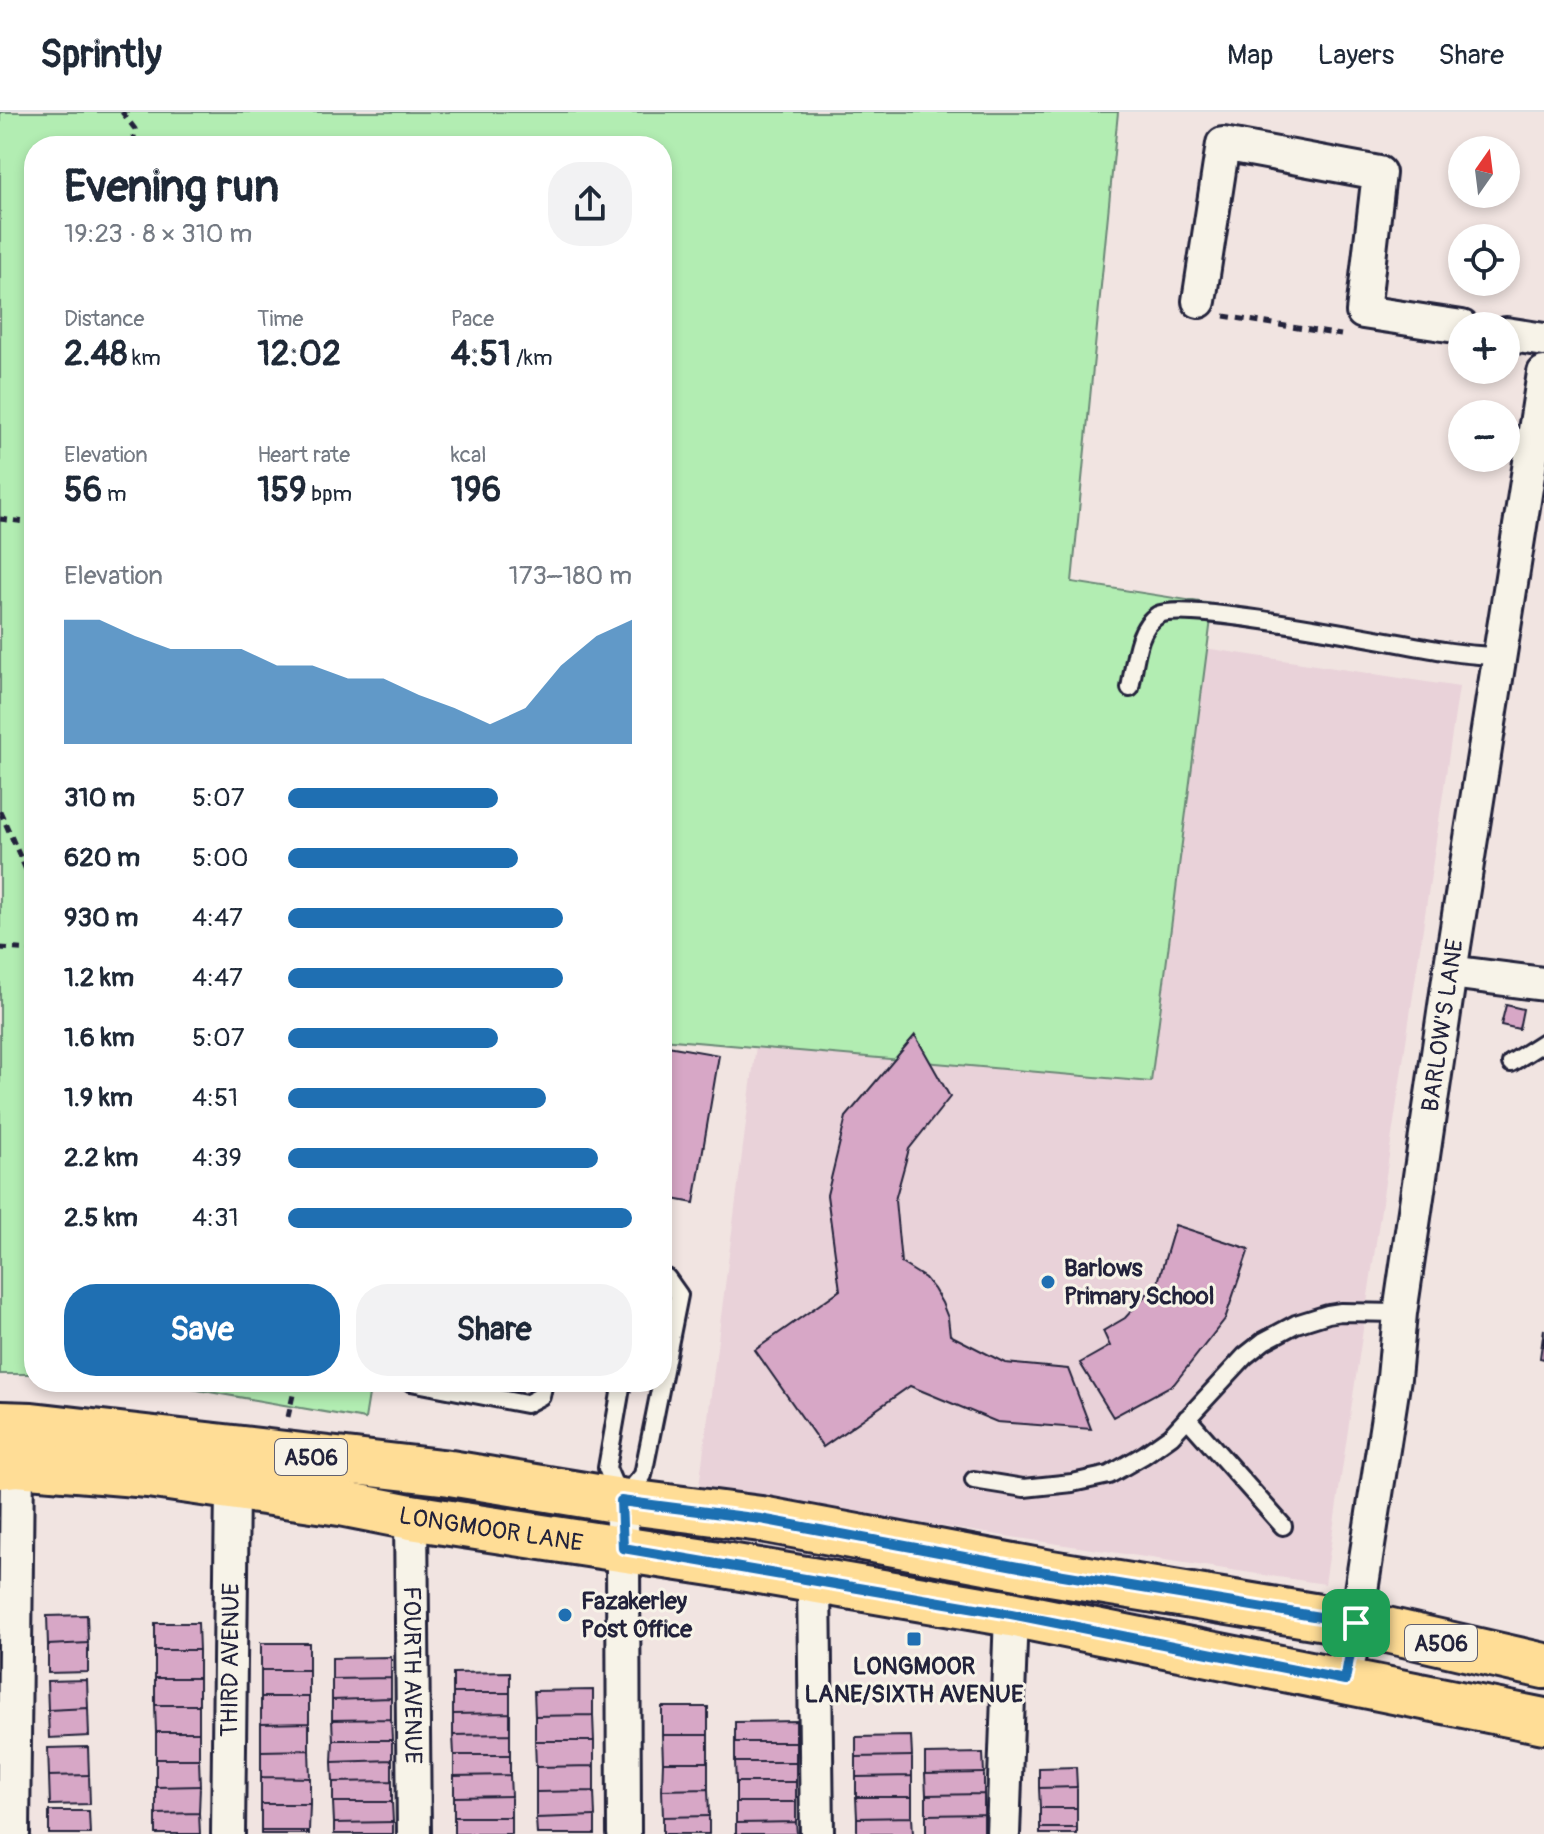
<!DOCTYPE html>
<html lang="en">
<head>
<meta charset="utf-8">
<style>
  body { margin:0; font-family:Pangolin,sans-serif; background:#f2f2f3; color:#1f2937; height:100vh; display:flex; flex-direction:column; font-size:30px; white-space:nowrap }
  * { box-sizing:border-box; margin:0 }
  p { font-size:26px; color:#747a83 }
  .icon { flex:none; width:44px; height:44px; fill:none; stroke:currentColor; stroke-width:2; stroke-linecap:round; stroke-linejoin:round }
  .map { position:relative; flex:1; overflow:hidden }
  .panel { position:absolute; left:24px; top:24px; width:648px; height:1256px; display:flex; flex-direction:column; background:#fff; border-radius:32px; box-shadow:0 4px 12px #0003 }
  .panel>* { flex:none }
  .needle { width:52px; rotate:14deg }
  .controls { position:absolute; left:1448px; top:24px; display:grid; gap:16px }
  .controls a { display:grid; place-items:center; width:72px; height:72px; border-radius:50%; background:#fff; box-shadow:0 4px 12px #0003; font-size:40px }
  .pin { position:absolute; display:grid; place-items:center; width:68px; height:68px; color:#fff; margin:-34px; border-radius:16px; box-shadow:0 4px 12px #0006 }
  .round { display:grid; place-items:center; flex:none; width:84px; height:84px; border-radius:32px; background:#f2f2f3 }
  .head { display:flex; align-items:center; justify-content:space-between; height:136px; padding:0 40px }
  h1 { font-size:44px; font-weight:800; line-height:60px }
  .figures { display:grid; grid-template-columns:repeat(3,1fr); gap:12px; height:136px; padding:8px 40px }
  .figures div { display:grid; align-content:center }
  .figures b { font-size:34px; font-weight:800 }
  .figures small { font-size:22px; font-weight:400 }
  .figures p { font-size:22px }
  .chart { height:224px; padding:16px 40px }
  .chart p { display:flex; justify-content:space-between }
  .chart svg { width:100%; height:144px; margin-top:8px; fill:#1f6fb2; opacity:.7 }
  .button { display:flex; gap:16px; margin-top:auto; padding:16px 40px }
  .button a { flex:1; height:92px; border-radius:32px; background:#1f6fb2; color:#fff; font-size:32px; font-weight:800; line-height:92px; text-align:center }
  .button a+a { background:#f2f2f3; color:#1f2937 }
  ul { padding:0 40px; list-style:none; font-size:26px }
  li { display:grid; grid-template-columns:128px 96px 1fr; align-items:center; height:60px }
  li i { height:20px; border-radius:10px; background:#1f6fb2 }
  header { display:flex; align-items:center; gap:48px; box-sizing:border-box; height:112px; padding:0 40px; background:#fff; border-bottom:2px solid #e0e1e3 }
  header strong { font-size:38px }
  nav { display:flex; gap:44px; margin-inline-start:auto; font-size:28px }
  .map>svg:first-child { display:block }
</style>
</head>
<body>
<header>
<strong>Sprintly</strong>
<nav><a>Map</a><a>Layers</a><a>Share</a></nav>
</header>
<div class="map">
<svg width="1544" height="1722" viewBox="0 0 1544 1722">
  <rect width="100%" height="100%" fill="#f1e4e1"/>
  <filter id="ink" filterUnits="userSpaceOnUse"><feTurbulence type="fractalNoise" baseFrequency=".0125" numOctaves="2"/><feDisplacementMap in="SourceGraphic" scale="16" xChannelSelector="R" yChannelSelector="G"/><feConvolveMatrix kernelMatrix="1 2 1 2 8 2 1 2 1" color-interpolation-filters="sRGB"/></filter>
  <g filter="url(#ink)">
    <path fill="#e9d2d9" d="M1185,533L1459,575L1325,1472L713,1380L699,1375L758,918Z"/>
    <path fill="#b2edb2" stroke="#6a8876" stroke-width="2" d="M0,0H1118L1072,470L1213,492L1151,970L662,927V34H34V1262H0Z
      M152,1270H371L365,1307Z"/>
    <path fill="#d7a7c6" stroke="#22223b" stroke-width="2" d="M1506,893L1523,897L1519,917L1501,913Z
      M915,923L950,985L909,1037L895,1088L901,1151L925,1166L934,1177L942,1191L948,1206L950,1223L1005,1251L1068,1257L1091,1317L997,1310L910,1274L823,1335L755,1238L840,1178L827,1083L846,1005Z
      M662,933L719,943L694,1091L662,1085Z
      M1175,1113L1249,1137L1225,1207L1174,1272L1113,1305L1080,1251L1110,1234L1103,1219L1125,1206L1158,1170Z
      M1544,1217V1247L1540,1246Z
      M87,1503L88,1531L48,1533L47,1504Z
      M155,1511H198L199,1538H155Z
      M88,1531V1560L48,1561V1533Z
      M261,1531H309V1558H261Z
      M155,1538H199V1566H155Z
      M391,1545V1566L332,1567V1546Z
      M261,1558H309V1585H261Z
      M510,1560V1581H453V1561Z
      M155,1566H199V1593H155Z
      M391,1566V1586L332,1588V1567Z
      M87,1568L88,1596L48,1598L47,1569Z
      M593,1578V1603L535,1604L534,1579Z
      M453,1581H510V1601L453,1602Z
      M261,1585H309V1611L261,1612Z
      M391,1586V1607L332,1608V1588Z
      M155,1593H199V1620H156Z
      M662,1595H708V1623H662Z
      M88,1596L89,1624L49,1626L48,1598Z
      M510,1601V1622L453,1623V1602Z
      M593,1603L594,1629H535V1604Z
      M391,1607L392,1628H333L332,1608Z
      M796,1609V1630H735V1610Z
      M309,1611V1638L261,1639V1612Z
      M156,1620H199V1647H156Z
      M510,1622V1643H454L453,1623Z
      M662,1623H708V1650H663Z
      M911,1624L912,1644L856,1645V1625Z
      M333,1628H392V1648L332,1650Z
      M535,1629H594V1654L536,1655Z
      M735,1630H796V1650H735Z
      M88,1635L89,1663L49,1664L48,1636Z
      M309,1638L310,1666L261,1665V1639Z
      M983,1641L984,1661L925,1662V1642Z
      M454,1643H510V1663L454,1664Z
      M912,1644V1664L856,1665V1645Z
      M156,1647H199L200,1674L156,1675Z
      M392,1648V1669L333,1670L332,1650Z
      M663,1650H708V1677L662,1678Z
      M735,1650H796V1670H736Z
      M594,1654V1679L536,1680V1655Z
      M1076,1655L1077,1675L1039,1676V1656Z
      M984,1661V1682L926,1683L925,1662Z
      M89,1663L90,1692L50,1693L49,1664Z
      M510,1663L511,1684L454,1685V1664Z
      M912,1664V1685H856V1665Z
      M261,1665L310,1666V1692H261Z
      M392,1669V1690H333V1670Z
      M736,1670H796V1690H736Z
      M200,1674L199,1701L156,1702V1675Z
      M1077,1675V1696H1040L1039,1676Z
      M708,1677L709,1704L663,1705L662,1678Z
      M594,1679L595,1704L536,1706V1680Z
      M984,1682V1702L926,1703V1683Z
      M511,1684V1705H454V1685Z
      M856,1685H912V1705L857,1706Z
      M333,1690H392L393,1710L334,1711Z
      M736,1690H796V1710L736,1711Z
      M261,1692H310L309,1719H261Z
      M1040,1696H1077V1716H1040Z
      M49,1699H89L90,1722H49Z
      M199,1701L200,1722H156V1702Z
      M984,1702V1722H926V1703Z
      M595,1704V1722H537L536,1706Z
      M709,1704V1722H663V1705Z
      M454,1705H511V1722H454Z
      M912,1705L913,1722H857V1706Z
      M393,1710V1722H334V1711Z
      M796,1710L797,1722H736V1711Z
      M1040,1716H1077V1722H1040Z
      M261,1719H309V1722H261Z"/>
    <g fill="none" stroke-linecap="round" stroke-linejoin="round">
      <g stroke="#22223b" stroke-width="22">
        <path id="service" d="M1130,576C1135,553 1136,516 1158,503C1184,488 1400,532 1444,539C1462,542 1480,543 1499,545
          M1511,951L1544,930
          M411,1270L526,1292L541,1284L544,1270
          M622,1270L607,1356L621,1389L643,1363L679,1183L667,1166H662
          M1187,1306L1283,1414
          M974,1368L1024,1376L1072,1371L1109,1363L1144,1343L1171,1324L1245,1244L1264,1229L1296,1212L1328,1202L1341,1200L1400,1201"/>
      </g>
      <g stroke="#22223b" stroke-width="38">
        <g id="minor">
          <path d="M1199,189L1223,32L1379,61L1363,200L1462,215"/>
          <path d="M1506,222L1544,228"/>
          <path d="M1450,860L1544,872"/>
          <path d="M621,1389L623,1436L624,1722"/>
          <path id="s1" d="M411,1405L414,1722"/>
          <path d="M814,1469L817,1722"/>
          <path id="s2" d="M1345,1568L1356,1511L1394,1266L1400,1201L1450,860L1544,261"/>
          <path d="M13,1722L17,1352"/>
          <path id="s3" d="M228,1722L232,1376"/>
          <path d="M1003,1722L1011,1502"/>
        </g>
      </g>
      <g stroke="#22223b" stroke-width="50">
        <g id="primary">
          <path d="M0,1312L32,1313L450,1361L621,1389L761,1407L1051,1461L1356,1511L1544,1554"/>
          <path id="s4" d="M0,1354L17,1352L148,1363L340,1391L411,1405L712,1451L1011,1502L1544,1609"/>
        </g>
      </g>
      <path stroke="#22223b" stroke-width="5" stroke-dasharray="8 6" stroke-linecap="butt" d="M122,0L135,17L133,34
        M1224,204L1341,223
        M0,407L34,411
        M0,699L34,776
        M0,836L34,838
        M288,1305L296,1270"/>
      <use href="#service" stroke="#f7f3e8" stroke-width="16"/>
      <use href="#minor" stroke="#f7f3e8" stroke-width="32"/>
      <use href="#primary" stroke="#ffdd96" stroke-width="44"/>
    </g>
  </g>
  <g fill="none" stroke-linecap="round" stroke-linejoin="round" filter="url(#ink)">
    <g stroke="#fff" stroke-width="16">
      <path id="route" d="M621,1389L761,1407L1051,1461L1356,1511L1345,1568L1011,1502L623,1436Z"/>
    </g>
    <use href="#route" stroke="#1f6fb2" stroke-width="10"/>
  </g>
  <g fill="#1f6fb2" stroke="#f7f3e8" stroke-width="3">
    <circle cx="1048" cy="1170" r="8"/>
    <circle cx="565" cy="1503" r="8"/>
    <rect x="906" y="1519" width="16" height="16" rx="4"/>
  </g>
  <g text-anchor="middle" stroke-width="6" stroke-linejoin="round" paint-order="stroke">
    <g fill="#f7f3e8" stroke="#62616f" stroke-width="2">
      <rect x="275" y="1327" width="72" height="36" rx="6"/>
      <rect x="1405" y="1513" width="72" height="36" rx="6"/>
    </g>
    <g font-size="22" font-weight="bold" fill="#22223b">
      <text x="311" y="1353">A506</text>
      <text x="1441" y="1539">A506</text>
    </g>
    <g font-size="24" fill="#22223b" stroke="#f7f3e8">
      <text dy="8" stroke="none"><textPath href="#s2" startOffset="662">BARLOW'S LANE</textPath></text>
      <text dy="8" stroke="none"><textPath href="#s4" startOffset="496">LONGMOOR LANE</textPath></text>
      <text dy="8" stroke="none"><textPath href="#s3" startOffset="174">THIRD AVENUE</textPath></text>
      <text dy="8" stroke="none"><textPath href="#s1" startOffset="158">FOURTH AVENUE</textPath></text>
    </g>
    <g font-size="24" font-weight="bold" fill="#22223b" stroke="#f7f3e8" text-anchor="start">
      <text x="1064" y="1164">Barlows<tspan x="1064" dy="28">Primary School</tspan></text>
      <text x="581" y="1497">Fazakerley<tspan x="581" dy="28">Post Office</tspan></text>
      <text x="914" y="1562" text-anchor="middle">LONGMOOR<tspan x="914" dy="28">LANE/SIXTH AVENUE</tspan></text>
    </g>
  </g>
</svg>
<div class="controls">
<a><svg class="needle" viewBox="-14 -14 28 28"><path d="M0-13l5 13h-10z" fill="#e53935"/><path d="M0 13l5-13h-10z" fill="#747a83"/></svg></a>
<a><svg class="icon" aria-label="locate" viewBox="0 0 24 24"><circle cx="12" cy="12" r="6"/><path d="M12 2v4M12 18v4M2 12h4M18 12h4"/></svg></a>
<a>+</a>
<a>−</a>
</div>
<div class="pin" style="left:1356px;top:1511px;background:#1e9e55"><svg class="icon" aria-label="arrive" viewBox="0 0 24 24"><path d="M6 21V4h12l-3 4 3 4H6"/></svg></div>
<section class="panel">
<div class="head"><div><h1>Evening run</h1><p>19:23 · 8 × 310 m</p></div><a class="round"><svg class="icon" aria-label="share" viewBox="0 0 24 24"><path d="M12 15V3M7 8l5-5 5 5M5 13v7h14v-7"/></svg></a></div>
<div class="figures">
<div><p>Distance</p><b>2.48<small> km</small></b></div>
<div><p>Time</p><b>12:02</b></div>
<div><p>Pace</p><b>4:51<small> /km</small></b></div>
</div>
<div class="figures">
<div><p>Elevation</p><b>56<small> m</small></b></div>
<div><p>Heart rate</p><b>159<small> bpm</small></b></div>
<div><p>kcal</p><b>196</b></div>
</div>
<div class="chart"><p><span>Elevation</span>173–180 m</p>
<svg viewBox="0 0 160 44" preserveAspectRatio="none"><path d="M0 44V6L10 6L20 11L30 15L40 15L50 15L60 20L70 20L80 24L90 24L100 29L110 33L120 38L130 33L140 20L150 11L160 6V44z"/></svg>
</div>
<ul>
<li><b>310 m</b>5:07<i style="width:61%"></i></li>
<li><b>620 m</b>5:00<i style="width:67%"></i></li>
<li><b>930 m</b>4:47<i style="width:80%"></i></li>
<li><b>1.2 km</b>4:47<i style="width:80%"></i></li>
<li><b>1.6 km</b>5:07<i style="width:61%"></i></li>
<li><b>1.9 km</b>4:51<i style="width:75%"></i></li>
<li><b>2.2 km</b>4:39<i style="width:90%"></i></li>
<li><b>2.5 km</b>4:31<i style="width:100%"></i></li>
</ul>
<div class="button"><a>Save</a><a>Share</a></div>
</section>
</div>
</body>
</html>
